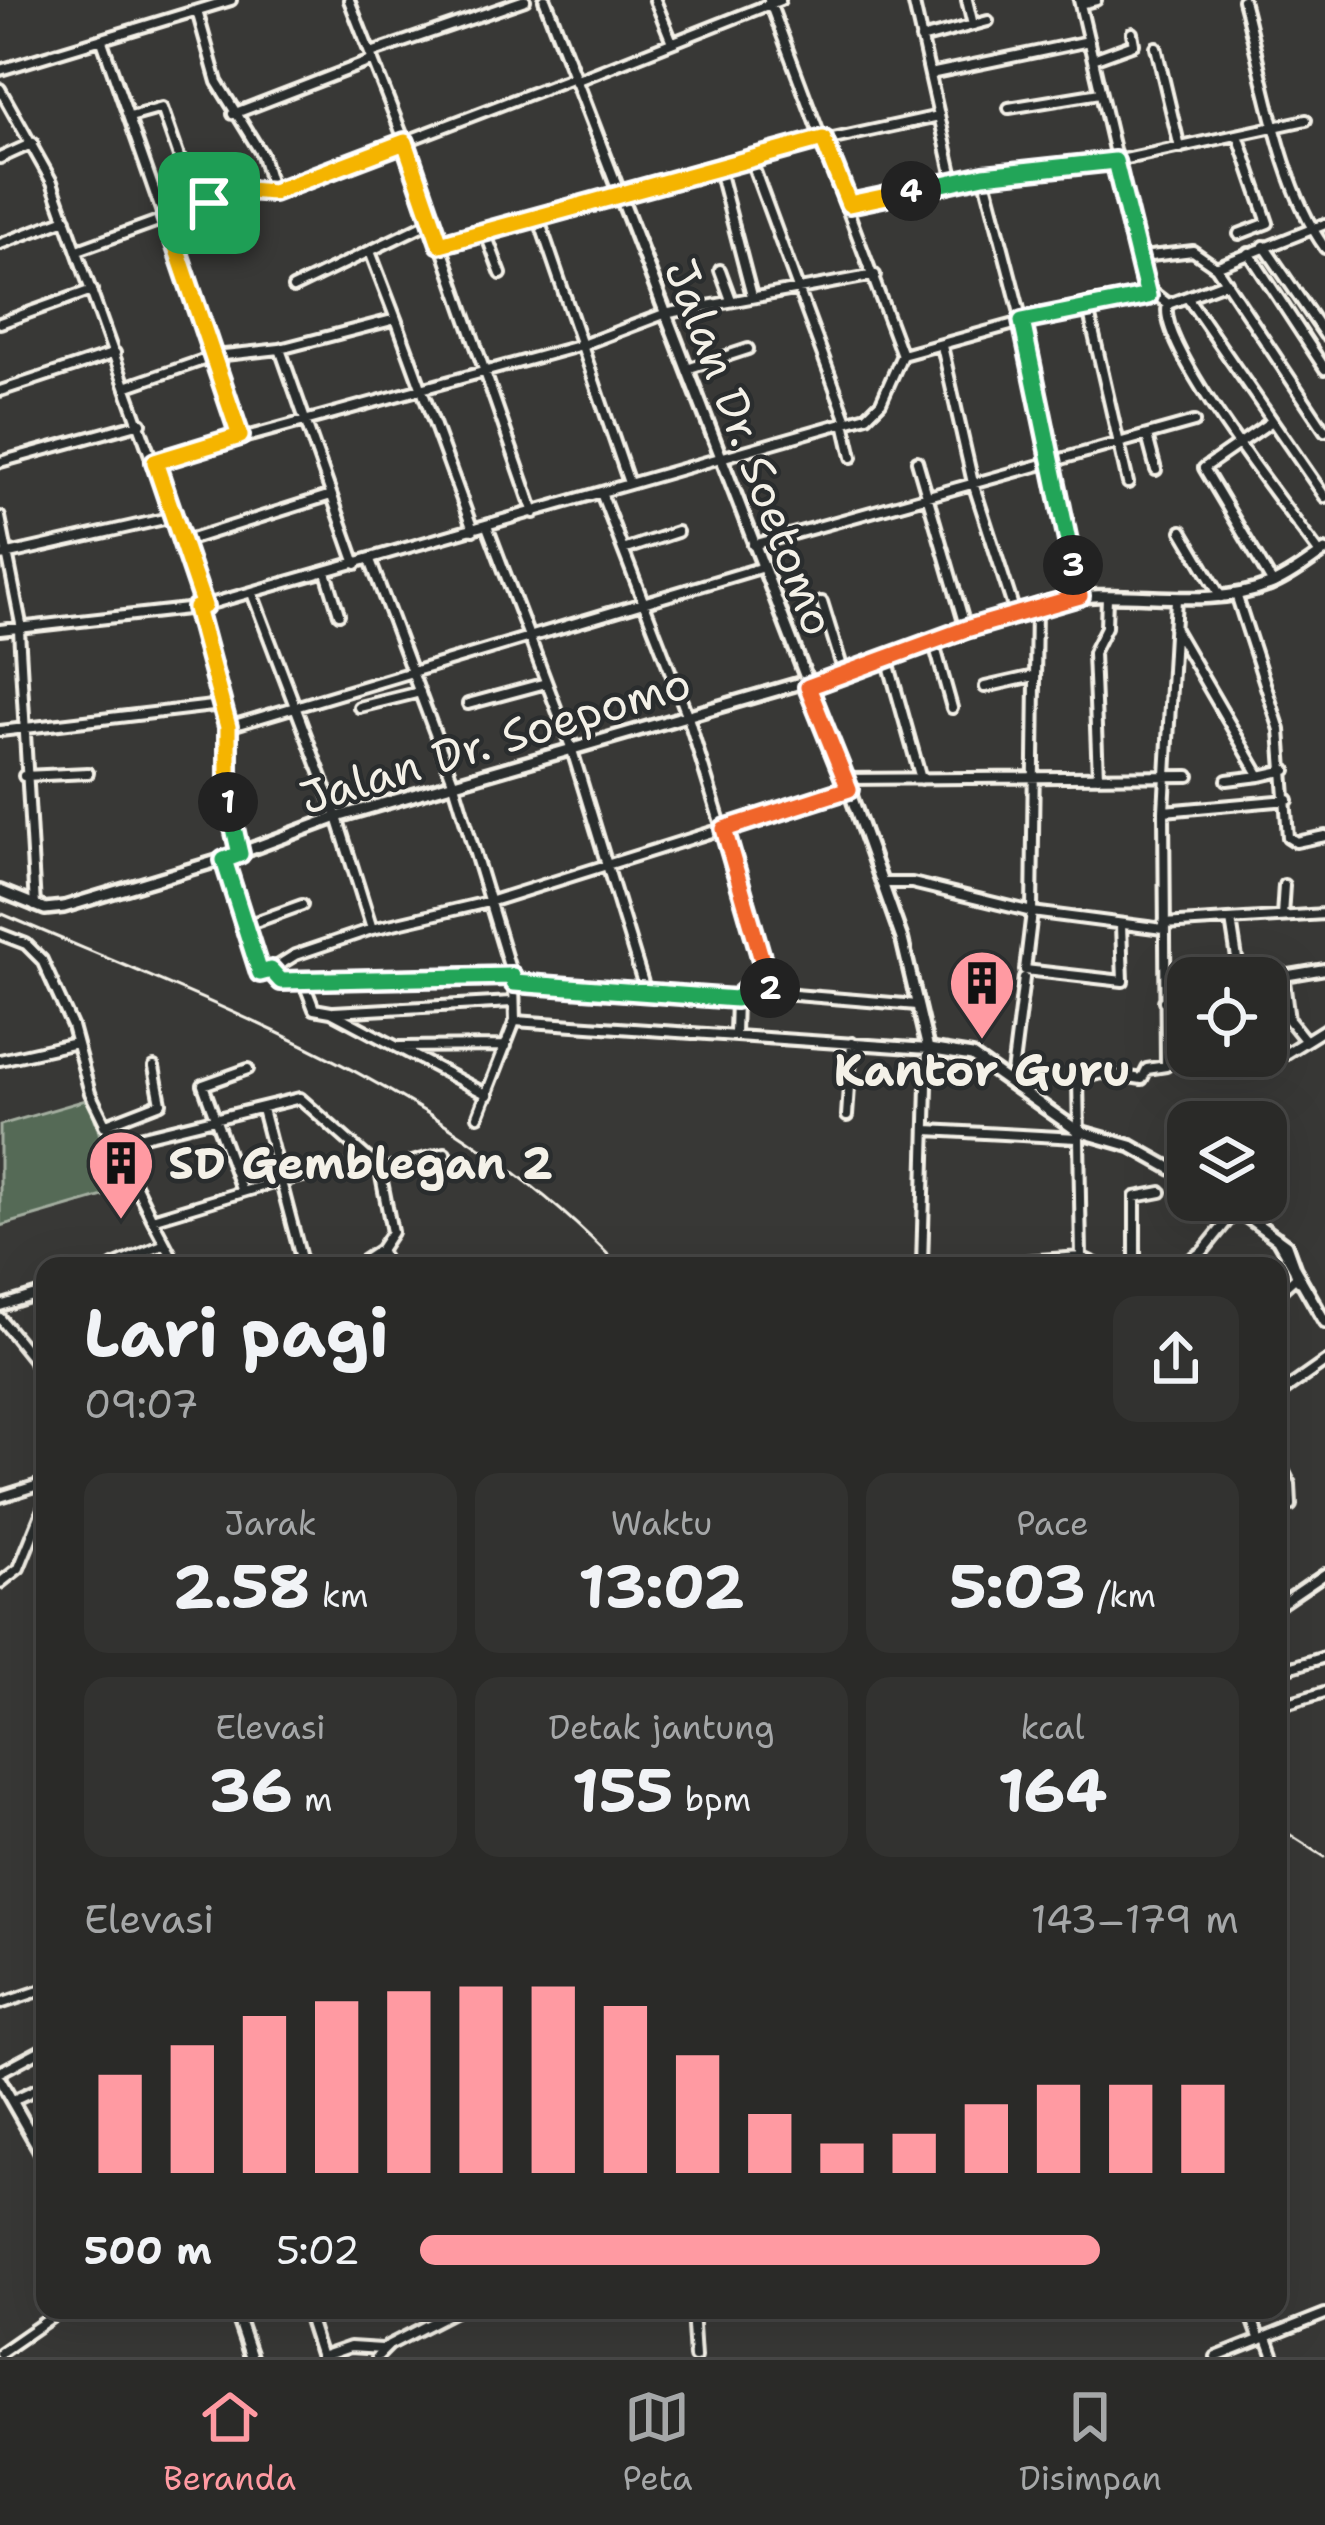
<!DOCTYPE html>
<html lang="id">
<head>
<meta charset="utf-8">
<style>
  body { margin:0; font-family:"Shantell Sans",sans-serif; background:#323230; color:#f1f3f6; height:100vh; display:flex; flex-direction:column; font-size:45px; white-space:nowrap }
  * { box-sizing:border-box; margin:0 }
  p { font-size:39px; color:#a5a7a8 }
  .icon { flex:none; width:66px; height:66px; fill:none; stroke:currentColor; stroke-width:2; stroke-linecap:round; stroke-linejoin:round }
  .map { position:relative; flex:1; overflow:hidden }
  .side { position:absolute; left:36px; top:1257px; width:1251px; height:1062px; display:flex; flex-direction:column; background:#2a2a28; border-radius:24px; box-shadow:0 12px 48px #0002,0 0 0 3px #464645 }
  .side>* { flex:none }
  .fabs { position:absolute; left:1167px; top:957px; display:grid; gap:24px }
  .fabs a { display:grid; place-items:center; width:120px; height:120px; border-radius:24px; background:#2a2a28; box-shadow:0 12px 48px #0002,0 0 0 3px #464645; font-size:60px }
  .pin { position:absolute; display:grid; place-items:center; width:102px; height:102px; color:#fff; margin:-51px; border-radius:24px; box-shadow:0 6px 18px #0006 }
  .km { position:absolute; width:60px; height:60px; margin:-30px; border-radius:50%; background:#222; color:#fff; font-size:33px; line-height:60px; text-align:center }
  .round { display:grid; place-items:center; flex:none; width:126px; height:126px; border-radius:24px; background:#323230 }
  .headline { display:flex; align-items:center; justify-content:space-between; height:204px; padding:0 48px }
  h1 { font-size:66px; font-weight:700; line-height:90px }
  .metrics { display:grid; grid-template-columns:repeat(3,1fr); gap:18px; height:204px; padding:12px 48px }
  .metrics div { display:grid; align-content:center; border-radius:24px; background:#323230; text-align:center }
  .metrics b { font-size:60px; font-weight:700 }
  .metrics small { font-size:33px; font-weight:400 }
  .metrics p { font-size:33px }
  .chart { height:336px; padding:24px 48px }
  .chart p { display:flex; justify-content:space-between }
  .chart svg { width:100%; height:216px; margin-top:12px; stroke:#ff9aa2; stroke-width:6 }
  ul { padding:0 48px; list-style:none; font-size:39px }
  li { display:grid; grid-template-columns:192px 144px 1fr; align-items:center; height:90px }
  li i { height:30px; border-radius:15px; background:#ff9aa2 }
  .tab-bar { display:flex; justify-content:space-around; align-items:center; height:168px; border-top:3px solid #464645; background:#2a2a28; font-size:33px; color:#a5a7a8 }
  .tab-bar a { display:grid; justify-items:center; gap:6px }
  .tab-bar .on { color:#ff9aa2 }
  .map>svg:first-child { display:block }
</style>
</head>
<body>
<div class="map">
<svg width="1325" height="2357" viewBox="0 0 1325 2357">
  <rect width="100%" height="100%" fill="#383836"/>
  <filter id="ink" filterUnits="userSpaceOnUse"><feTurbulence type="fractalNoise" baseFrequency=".00833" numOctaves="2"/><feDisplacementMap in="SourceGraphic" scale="24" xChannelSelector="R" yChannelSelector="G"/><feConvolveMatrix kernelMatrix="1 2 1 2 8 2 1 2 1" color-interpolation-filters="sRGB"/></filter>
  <g filter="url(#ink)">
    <path fill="#556b57" stroke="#a4aea0" stroke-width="3" d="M89,1099L117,1192L0,1226V1125Z"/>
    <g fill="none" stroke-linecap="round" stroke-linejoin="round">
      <g stroke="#f4f1e8" stroke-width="16">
        <path id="minor" d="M349,0L405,142L534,513
          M655,0L672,42
          M769,0L902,355L1087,304L1155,294L1168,304L1187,297L1325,497
          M913,0L954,182
          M967,0L973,25
          M1079,0L1148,295
          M1243,0C1264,76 1279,184 1325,248
          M1080,4L1096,0
          M197,11L217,82L262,155L273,192
          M921,39L988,21
          M102,41L240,436
          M1156,47L1180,148
          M371,53L525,0
          M1093,59L1134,44L1132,33
          M0,70L231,0
          M930,74L1089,41
          M575,81L780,0
          M0,89L52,182L204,606
          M1009,108L1100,93
          M233,114L373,60
          M130,117L162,108L185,174L209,203
          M1239,138L1268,223L1239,234
          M0,158L33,143
          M750,158L847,421
          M718,166L752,296
          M984,175L1022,321L1080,596
          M849,204L984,175L1116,161L1306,120
          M538,217L629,483
          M485,232L501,274
          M0,244L66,219
          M440,244L732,161L939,116
          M1264,246L1325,335
          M78,250L241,191L273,192L574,77
          M1249,253L1325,369
          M371,254L396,319
          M1142,257L1193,251L1216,267L1325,431
          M1216,267L1325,224
          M720,270L731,300
          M293,288L432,221
          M1187,297L1227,282
          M1087,304L1128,483
          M1168,304C1154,343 1291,513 1320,554
          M0,323L92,290
          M942,346L973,483L1015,613
          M280,349L356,564
          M687,369L748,349
          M128,386L215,356L280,349L396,319L473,530
          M0,391L115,353
          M1272,421L1204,468L1273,584
          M844,422L852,457
          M1147,436L1156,470
          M917,461L966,629
          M0,462L141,423
          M155,462L582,345L664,314L875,275
          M601,493L688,717L772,993
          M0,517L22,629
          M487,526L571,747L643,983
          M1182,531L1221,597
          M182,542L331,495
          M753,545L1194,422
          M623,550L677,532
          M0,556L173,517
          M370,560L454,784L512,976
          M326,572L339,614
          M252,593L337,817L372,929
          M1236,594L1280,730L1288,837L1296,842L1325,836
          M822,602L844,673
          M1036,606L1032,912L1025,970L1123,981L1121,925
          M196,608L228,727L226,787L240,854
          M1174,628L1260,776L1286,770
          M0,630L196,608L867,416L881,402L902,355
          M19,630L35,906
          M933,640L952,708
          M887,658L921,779
          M985,687L1034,676
          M468,704L546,683
          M359,707L420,692
          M228,727L760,568
          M0,731L221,705
          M24,776L88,773
          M1098,777L1093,653L1106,627L1107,596
          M845,779L1189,776
          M1227,780L1260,776
          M1164,811L1288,800
          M224,859L260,973L271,970L281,981L512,976L514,983L736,999L745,991L917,1005
          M882,883H912L1032,912L1163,929
          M1282,916L1284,885
          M1231,920L1240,978
          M1163,924L1325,914
          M244,926L302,905
          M0,934L26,944L42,960L72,1026L90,1093L152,1219L279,1181L372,1162L380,1171L445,1153
          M271,970L295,955L372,929L492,901L849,789
          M1283,973L1289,1020L1305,1040
          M1266,979L1325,969
          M304,983L314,1009L331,1012L488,1095
          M514,983L515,1021
          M1164,1001L1188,997
          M334,1012L512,1002
          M735,1034L736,999
          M400,1047L506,1046
          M1261,1056L1272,1062L1325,1029
          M0,1060L76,1043
          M1011,1081L1024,978
          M262,1109L303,1266
          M478,1116L515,1021L928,1049L922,1266
          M847,1116L852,1043
          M104,1125L161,1103L154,1067
          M927,1130L1077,1138
          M115,1143L300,1098L372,1162
          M242,1192L203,1085L248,1069
          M152,1219L177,1266
          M380,1250L387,1266
          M1081,1257L1078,1078L1103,1073L1142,1079L1147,1069L1166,1066L1164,811L1176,599
          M113,1266L165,1244
          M356,1266L380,1250L392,1232L380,1171
          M953,1266L1081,1257L1100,1266
          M1135,1266V1197L1161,1192
          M1181,1266L1203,1251L1237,1209
          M1278,1293L1296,1277
          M0,1306L45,1292
          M0,1318L33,1359L45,1386
          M1278,1395L1325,1362
          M1278,1460L1290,1484L1291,1505
          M0,1497L45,1483
          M0,1583L19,1568L45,1504
          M1278,1606L1325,1574
          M1285,1669L1325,1657
          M1278,1706L1325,1692
          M0,2004L45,1989
          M0,2072L45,2048
          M13,2100L45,2085
          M29,2130L45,2123
          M306,2310L321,2357
          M692,2310L695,2357
          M1249,2310L1260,2340
          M238,2318L258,2310
          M1267,2338L1274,2357
          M0,2353L62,2310
          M321,2357L350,2347L382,2349
          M377,2357L389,2345L457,2310
          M1216,2357L1325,2314"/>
      </g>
      <g stroke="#f4f1e8" stroke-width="18">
        <path id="tertiary" d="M545,0L845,779L902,939L928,1049L972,1056L1078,1131L1131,1146L1188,1178
          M808,687L1049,602C1121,584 1198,613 1270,585C1290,577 1307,563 1325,551
          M0,891L45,909L64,907L224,859L337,817L804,682
          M1224,1200L1286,1245L1299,1281
          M1277,1238L1325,1322
          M0,2080L45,2159
          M235,2310L251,2357"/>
      </g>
      <use href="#minor" stroke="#2a2d2e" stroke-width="8"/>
      <use href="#tertiary" stroke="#2a2d2e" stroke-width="9"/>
      <path stroke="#f4f1e8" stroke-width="3" d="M0,913C220,1007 451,1088 619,1266
        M1278,1827L1325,1857"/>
    </g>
  </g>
  <g fill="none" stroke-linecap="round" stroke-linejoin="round" filter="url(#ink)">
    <g stroke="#fff" stroke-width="24">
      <path id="split-1" d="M209,203L166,217L240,436L155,462L204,606L196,608L228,727V802"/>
    </g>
    <g stroke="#fff" stroke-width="24">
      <path id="split-2" d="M228,802L240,854L224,860L260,973L271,970L281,981L512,976L514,983L736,999L745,991L772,993L770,988"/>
    </g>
    <g stroke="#fff" stroke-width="24">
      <path id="split-3" d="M770,988L724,829L849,789L808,687L966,629L1080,596L1073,565"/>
    </g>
    <g stroke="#fff" stroke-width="24">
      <path id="split-4" d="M911,191L984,175L1115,161L1148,296L1022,321L1073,565"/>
    </g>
    <g stroke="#fff" stroke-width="24">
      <path id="split-5" d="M209,203L247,190L273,192L405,142L440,244L823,139L849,204L911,191"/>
    </g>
    <use href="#split-1" stroke="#f5b400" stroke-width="15"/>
    <use href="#split-2" stroke="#22a559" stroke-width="15"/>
    <use href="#split-3" stroke="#f0652b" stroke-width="15"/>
    <use href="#split-4" stroke="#22a559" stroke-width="15"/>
    <use href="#split-5" stroke="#f5b400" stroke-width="15"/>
  </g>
  <defs>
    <g id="building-pin" transform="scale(3.45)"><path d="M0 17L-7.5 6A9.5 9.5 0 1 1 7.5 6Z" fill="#ff9aa2" stroke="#2a2d2e"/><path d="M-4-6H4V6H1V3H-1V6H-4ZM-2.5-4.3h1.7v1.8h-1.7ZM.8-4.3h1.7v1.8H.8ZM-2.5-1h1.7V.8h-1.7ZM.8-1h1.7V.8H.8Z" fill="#111"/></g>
  </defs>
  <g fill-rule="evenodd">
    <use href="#building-pin" x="982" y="983"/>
    <use href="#building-pin" x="121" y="1163"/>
  </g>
  <g text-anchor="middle" stroke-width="9" stroke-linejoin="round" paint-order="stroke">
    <g font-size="45" fill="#f4f1e8" stroke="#2a2d2e">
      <text transform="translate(750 447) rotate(69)" y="16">Jalan Dr. Soetomo</text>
      <text transform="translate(495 740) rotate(-17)" y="16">Jalan Dr. Soepomo</text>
    </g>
    <g font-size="45" font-weight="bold" fill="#f4f1e8" stroke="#2a2d2e">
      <text x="982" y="1086">Kantor Guru</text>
      <text x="168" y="1179" text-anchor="start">SD Gemblegan 2</text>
    </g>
  </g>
</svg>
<div class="fabs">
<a><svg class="icon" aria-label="locate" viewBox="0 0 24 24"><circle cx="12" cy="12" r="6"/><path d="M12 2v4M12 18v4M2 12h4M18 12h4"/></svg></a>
<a><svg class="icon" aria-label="layers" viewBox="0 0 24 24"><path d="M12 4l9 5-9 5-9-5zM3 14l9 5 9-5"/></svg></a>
</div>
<div class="pin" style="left:209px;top:203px;background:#1e9e55"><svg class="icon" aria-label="arrive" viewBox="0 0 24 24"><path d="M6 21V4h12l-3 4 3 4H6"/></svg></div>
<b class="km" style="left:228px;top:802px">1</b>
<b class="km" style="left:770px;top:988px">2</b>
<b class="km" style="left:1073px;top:565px">3</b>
<b class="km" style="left:911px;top:191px">4</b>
<section class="side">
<div class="headline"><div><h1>Lari pagi</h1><p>09:07</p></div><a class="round"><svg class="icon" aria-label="share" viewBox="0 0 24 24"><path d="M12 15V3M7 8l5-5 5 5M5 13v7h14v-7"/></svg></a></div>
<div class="metrics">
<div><p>Jarak</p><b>2.58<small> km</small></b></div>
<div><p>Waktu</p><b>13:02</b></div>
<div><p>Pace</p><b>5:03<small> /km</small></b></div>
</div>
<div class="metrics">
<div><p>Elevasi</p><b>36<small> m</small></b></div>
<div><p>Detak jantung</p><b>155<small> bpm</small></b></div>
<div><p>kcal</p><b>164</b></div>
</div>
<div class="chart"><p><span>Elevasi</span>143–179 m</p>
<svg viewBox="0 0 160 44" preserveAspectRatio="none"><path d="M5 44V24M15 44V18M25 44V12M35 44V9M45 44V7M55 44V6M65 44V6M75 44V10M85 44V20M95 44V32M105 44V38M115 44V36M125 44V30M135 44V26M145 44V26M155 44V26"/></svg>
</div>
<ul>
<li><b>500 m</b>5:02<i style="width:83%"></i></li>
</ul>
</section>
</div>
<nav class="tab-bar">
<a class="on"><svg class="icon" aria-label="home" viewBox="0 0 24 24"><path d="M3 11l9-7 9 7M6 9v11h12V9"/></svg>Beranda</a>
<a><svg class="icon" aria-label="map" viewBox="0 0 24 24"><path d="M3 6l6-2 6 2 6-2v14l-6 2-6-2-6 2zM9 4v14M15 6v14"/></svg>Peta</a>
<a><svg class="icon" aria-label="saved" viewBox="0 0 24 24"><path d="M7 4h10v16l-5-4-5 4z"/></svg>Disimpan</a>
</nav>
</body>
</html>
